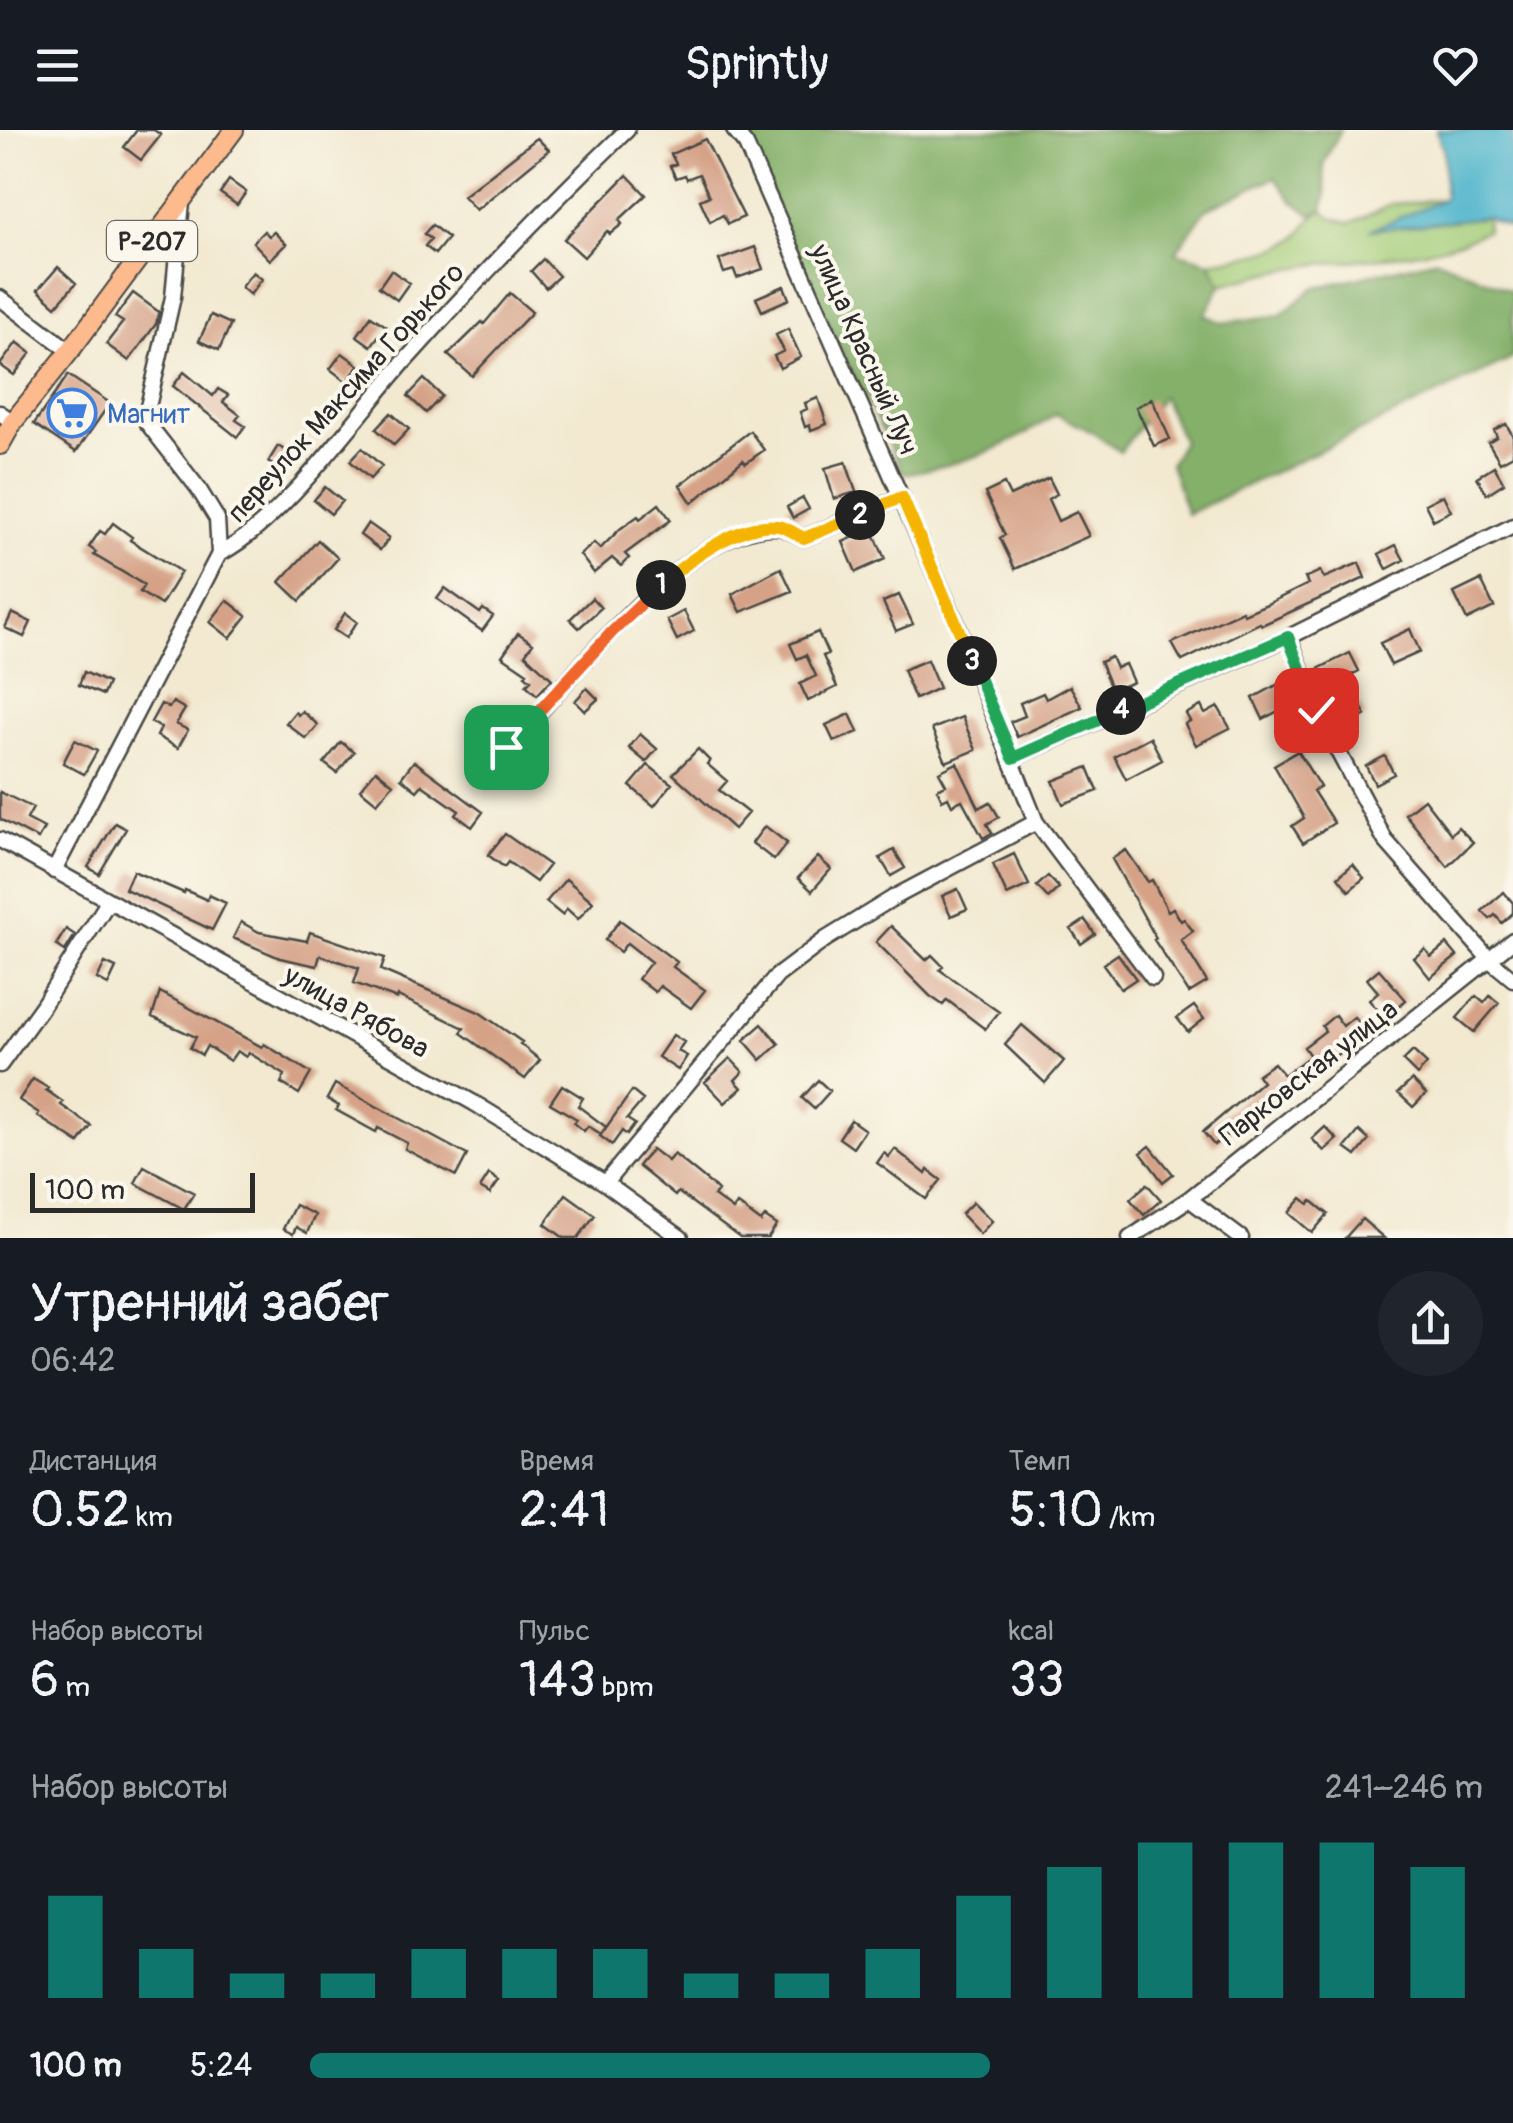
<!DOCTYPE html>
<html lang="ru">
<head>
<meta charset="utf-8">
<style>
  body { margin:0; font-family:Pangolin,sans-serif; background:#20242c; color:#f1f3f6; height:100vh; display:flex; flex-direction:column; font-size:38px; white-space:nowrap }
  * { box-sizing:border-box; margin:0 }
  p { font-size:32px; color:#9ea1a6 }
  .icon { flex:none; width:55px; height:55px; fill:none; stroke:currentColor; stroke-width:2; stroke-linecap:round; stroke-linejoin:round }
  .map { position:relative; height:1108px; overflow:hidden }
  .drawer { display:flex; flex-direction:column; background:#171b24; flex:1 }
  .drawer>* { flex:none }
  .scale { position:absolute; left:30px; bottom:25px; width:225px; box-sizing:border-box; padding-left:10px; border:5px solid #2b2b2b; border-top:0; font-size:28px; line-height:35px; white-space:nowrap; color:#2b2b2b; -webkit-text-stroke:8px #fbf7ec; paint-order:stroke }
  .pin { position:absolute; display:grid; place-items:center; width:85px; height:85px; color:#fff; margin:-42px; border-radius:20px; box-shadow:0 5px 15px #0006 }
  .km { position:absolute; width:50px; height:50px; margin:-25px; border-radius:50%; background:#222; color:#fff; font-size:28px; line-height:50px; text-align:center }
  .round { display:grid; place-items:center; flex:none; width:105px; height:105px; border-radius:52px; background:#20242c }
  .headline { display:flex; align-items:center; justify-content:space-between; height:170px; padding:0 30px }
  h1 { font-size:55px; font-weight:600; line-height:75px }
  .figures { display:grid; grid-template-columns:repeat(3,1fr); gap:15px; height:170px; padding:10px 30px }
  .figures div { display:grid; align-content:center }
  .figures b { font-size:50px; font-weight:600 }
  .figures small { font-size:28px; font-weight:400 }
  .figures p { font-size:28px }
  .chart { height:280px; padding:20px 30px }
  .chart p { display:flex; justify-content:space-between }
  .chart svg { width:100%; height:180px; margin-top:10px; stroke:#0f766e; stroke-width:6 }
  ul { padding:0 30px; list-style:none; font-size:32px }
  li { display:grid; grid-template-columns:160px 120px 1fr; align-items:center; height:75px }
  li i { height:25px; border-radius:12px; background:#0f766e }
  header { display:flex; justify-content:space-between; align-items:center; height:130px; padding:0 30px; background:#171b24; font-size:45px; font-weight:600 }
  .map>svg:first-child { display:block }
</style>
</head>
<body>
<header><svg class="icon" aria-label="menu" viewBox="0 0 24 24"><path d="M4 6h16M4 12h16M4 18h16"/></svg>Sprintly<svg class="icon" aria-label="heart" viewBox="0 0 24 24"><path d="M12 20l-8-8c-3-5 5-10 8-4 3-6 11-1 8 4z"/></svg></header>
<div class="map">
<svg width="1513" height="1108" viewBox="0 0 1513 1108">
  <rect width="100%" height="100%" fill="#fbf7ec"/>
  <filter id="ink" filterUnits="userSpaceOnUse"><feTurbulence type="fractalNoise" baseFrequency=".01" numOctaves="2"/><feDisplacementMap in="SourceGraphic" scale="20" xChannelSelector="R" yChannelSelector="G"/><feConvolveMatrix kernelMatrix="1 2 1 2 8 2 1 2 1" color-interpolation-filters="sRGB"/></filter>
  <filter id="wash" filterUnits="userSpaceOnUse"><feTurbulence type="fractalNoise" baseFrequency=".0048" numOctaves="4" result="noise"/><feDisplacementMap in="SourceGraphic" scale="40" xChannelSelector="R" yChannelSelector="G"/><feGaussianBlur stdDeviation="2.25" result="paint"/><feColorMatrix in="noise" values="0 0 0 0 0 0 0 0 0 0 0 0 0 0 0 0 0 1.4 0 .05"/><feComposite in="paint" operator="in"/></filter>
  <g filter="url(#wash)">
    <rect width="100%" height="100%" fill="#f2e9d0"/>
    <path fill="#a5cd79" stroke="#687c52" stroke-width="2.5" d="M1444,69L1375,99L1486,87L1487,100C1436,128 1369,127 1312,135C1283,139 1250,147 1221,155L1210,132C1237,127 1275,125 1296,108C1308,99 1308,87 1323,80L1331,87L1350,93L1391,74Z"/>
    <path fill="#84b069" stroke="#586e4a" stroke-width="2.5" d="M743,0H1341L1323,34L1326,64L1323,80L1311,85L1291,69L1275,47L1206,79L1176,122L1210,132L1221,155L1205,185L1222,193L1281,185L1314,158L1437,129L1512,161L1513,228L1187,384L1170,334L1183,311L1162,267L1120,322L1092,302L1056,284C1005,320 965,333 904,344L818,174Z"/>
    <path fill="#4db4cb" stroke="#3c707b" stroke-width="2.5" d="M1436,0H1513V99L1486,87L1370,100L1444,69V22Z"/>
    <g id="blocks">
      <path fill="#d5a287" d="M137,0H154L161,5L141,30L124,17Z
        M537,8L549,20L476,80L463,66Z
        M705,9L744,87L728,94L723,85L710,92L700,70L709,66L699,44L687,49L685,45L676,48L670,36L676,34L671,24Z
        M627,45L646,65L619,90L622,94L610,104L607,101L584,127L564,109Z
        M229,50L246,62L237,75L220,63Z
        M432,95L448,108L435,124L425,116L431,109L424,104Z
        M264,101L269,106L274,102L286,114L270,130L253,112Z
        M755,117L763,139L737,148L734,140L724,143L719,130Z
        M543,129L559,146L546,158L531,141Z
        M58,137L76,153L56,176L38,160Z
        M391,140L409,153L397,170L379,157Z
        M253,142L262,149L250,165L241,157Z
        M784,156L789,169L762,181L756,168Z
        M133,163L159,182L156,194L129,231L106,214L123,192L115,187Z
        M510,163L532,182L472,246L448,225L482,192L484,194Z
        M211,185L231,194L219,220L199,211Z
        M371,186L386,196L371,216L357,206Z
        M788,199L801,227L780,238L774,226L784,221L776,205Z
        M17,212L31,223L14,245L0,235Z
        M342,223L359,235L347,252L330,239Z
        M184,242L213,266L218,259L228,265L223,272L240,285L236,290L245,296L237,307L173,256Z
        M68,245L110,273L76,322L34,294Z
        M424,249L442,266L426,283L408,266Z
        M818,268L827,294L811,300L810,295L805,297L800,282L807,279L805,273Z
        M1152,269L1170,309L1154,316L1136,277Z
        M391,283L409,299L394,315L376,299Z
        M1506,294L1513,306V325L1500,332L1488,312L1497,307L1494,300Z
        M750,301L764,320L746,333L743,330L692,373L680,355Z
        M278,316L289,323L279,339L268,332Z
        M362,318L382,336L370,349L350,331Z
        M846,332L856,362L834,369L825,338Z
        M1494,336L1504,353L1487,364L1477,347Z
        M1049,348L1057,364L1048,369L1058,391L1077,382L1089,406L1015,439L1000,408L1005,405L985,363L1004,354L1010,366Z
        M325,357L342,371L331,384L314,370Z
        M1443,365L1451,381L1433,390L1425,374Z
        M803,368L809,379L793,388L787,377Z
        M659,374L671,390L625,424L629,428L621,436L612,428L594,443L580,425L594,413L600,419L620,399L638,386L640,389Z
        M113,393L132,407L130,410L181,442L161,475L140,462L144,455L94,425L96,422L89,417L100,401L105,404Z
        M368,393L389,408L380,420L360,405Z
        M872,399L885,429L856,442L843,412Z
        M318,410L338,428L300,471L280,452Z
        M1396,415L1404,430L1387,439L1379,424Z
        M1359,433L1365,448L1262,495L1260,493L1182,531L1172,513L1242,481L1244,484L1267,474L1308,454L1305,448L1320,441L1324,448Z
        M781,438L792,461L741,482L732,464Z
        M1481,450L1494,477L1467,490L1454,463Z
        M445,458L480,483L483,479L493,486L482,501L437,469Z
        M899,465L913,494L896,501L883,472Z
        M592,468L601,478L579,498L570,489Z
        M227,470L247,486L230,508L210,492Z
        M684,481L694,501L677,510L667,490Z
        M12,483L31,492L24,507L5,498Z
        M345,483L357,492L346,508L334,500Z
        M1410,499L1420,522L1391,535L1380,513Z
        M818,502L828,524L823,526L837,557L808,571L800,554L816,546L806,525L797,529L790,514Z
        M518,503L533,513L525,524L552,549L537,565L526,555L531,550L525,545L527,543L502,526Z
        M1350,523L1359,541L1341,550L1354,574L1358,572L1366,585L1341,600L1333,587L1339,583L1316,540Z
        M1111,527L1116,538L1125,534L1133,552L1112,561L1100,532Z
        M927,530L939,558L915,569L903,540Z
        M84,542L108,553L103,565L79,555Z
        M1284,551L1295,572L1263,589L1253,568Z
        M1070,556L1082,577L1017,607L1010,592L1025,586L1020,573L1043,563L1046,569Z
        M587,558L598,569L585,581L575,571Z
        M173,572L185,579L176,594L188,600L178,618L157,606L161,598L151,592L161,574L169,578Z
        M1201,576L1205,584L1218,577L1230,598L1196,615L1185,594L1190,591L1186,584Z
        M302,581L318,595L306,609L286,593L295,582L298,585Z
        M850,584L858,602L834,612L826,595Z
        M962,587L976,620L946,632L932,599Z
        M640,604L657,619L646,632L629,618Z
        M1150,607L1162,630L1126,649L1114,626Z
        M75,610L97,621L84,644L63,633Z
        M341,612L354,622L337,643L324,633Z
        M698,619L710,631L707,634L727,651L719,660L748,683L734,699L673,644Z
        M1298,621L1320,657L1313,661L1334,693L1303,713L1292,696L1304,688L1274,635Z
        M1385,626L1394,644L1375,654L1366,636Z
        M414,631L483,682L472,697L456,685L459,681L422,655L417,661L401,648Z
        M957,633L979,678L990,672L999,687L987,694L992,703L983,708L962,670L952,675L948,667L942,670L937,659L946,655L939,642Z
        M648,635L672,654L654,676L630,656Z
        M1088,637L1098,661L1063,674L1053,651Z
        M376,640L393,654L377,673L360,659Z
        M0,662L33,678L27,689L44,698L38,709L0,689Z
        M1424,669L1451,704L1458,697L1473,712L1448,737L1405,684Z
        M115,693L126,699L99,744L88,737Z
        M765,696L787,713L774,730L752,713Z
        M505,704L549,735L536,752L508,732L504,737L488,725Z
        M894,720L905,738L891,746L880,728Z
        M1126,720L1148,752L1152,750L1168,781L1173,778L1181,791L1184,789L1193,801L1181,810L1207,852L1189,863L1154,810L1156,808L1112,729Z
        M1014,724L1029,755L1007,765L993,734Z
        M818,727L831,739L812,761L798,748Z
        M1353,734L1364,748L1349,761L1338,747Z
        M133,741L184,763L185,760L207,770L209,765L226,773L212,800L125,759Z
        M1048,746L1059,758L1048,768L1037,756Z
        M566,749L593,772L578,789L567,779L562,785L546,772Z
        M958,759L967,779L951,786L942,766Z
        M1504,762L1513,773V783L1502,793L1495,785L1490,789L1482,781Z
        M620,790L677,832L673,837L705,860L691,878L660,856L655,862L638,849L651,832L627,813L620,822L605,810Z
        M1085,790L1095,804L1081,814L1071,799Z
        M241,792L259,802L307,811L310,802L385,828L381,840L479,882L522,912L520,914L540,930L525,949L461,903L464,898L398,866L397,869L354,853L359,838L320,825L317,836L280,828L233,808Z
        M891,796L926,830L932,825L943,836L940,840L999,882L985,899L947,870L943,875L930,866L876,812Z
        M66,799L75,805L65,821L56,815Z
        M1447,814L1457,826L1430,848L1414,828L1425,819L1431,827Z
        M1118,824L1136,849L1121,859L1103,834Z
        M105,833L116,838L108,855L97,849Z
        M1379,839L1406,870L1385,888L1369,870L1378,862L1367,849Z
        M160,862L262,917L264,914L311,943L299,964L281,953L285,945L249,923L246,927L237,921L230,931L207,916L202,925L190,918L196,907L152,887Z
        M1476,866L1484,873L1490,866L1499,873L1474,902L1457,888Z
        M1194,876L1204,889L1188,902L1177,888Z
        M1335,885L1343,896L1354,887L1365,900L1351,911L1358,920L1348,928L1342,921L1307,947L1306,944L1214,1015L1203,1002L1262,952L1257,945L1274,933L1284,945L1310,926L1304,917L1325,901L1322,896Z
        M762,894L779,914L761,930L744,910Z
        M1022,895L1064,931L1045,953L1005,915Z
        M673,905L684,912L678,921L687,926L678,940L658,927Z
        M1413,921L1427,934L1417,945L1403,931Z
        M730,928L743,942L735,950L742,958L725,973L705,952Z
        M33,949L48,958L46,960L63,972L61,975L91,996L79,1013L48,993L37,986L39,983L19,970Z
        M818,950L830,961L814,979L802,968Z
        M1412,950L1426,964L1413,977L1398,963Z
        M335,954L467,1025L456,1046L405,1019L407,1013L378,998L376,1002L336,980L339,976L327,969Z
        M562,955L583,968L578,976L606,997L601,1004L588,996L584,1001L574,993L577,989L550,973Z
        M632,961L643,970L627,989L635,994L627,1005L622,1001L612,1015L600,1006Z
        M851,990L865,1000L853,1018L839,1008Z
        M1325,997L1337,1009L1324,1021L1312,1009Z
        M1359,1001L1369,1010L1356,1026L1345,1018Z
        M1150,1016L1173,1044L1163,1052L1141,1023Z
        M652,1019L668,1031L674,1024L712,1055L718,1061L714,1066L733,1080L737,1074L761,1092L765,1087L777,1095L768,1108H740L678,1062L675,1066L638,1036Z
        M895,1019L926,1044L928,1040L941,1050L926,1069L877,1033L884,1023L889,1027Z
        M144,1036L194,1063L184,1079L135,1053Z
        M489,1044L499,1051L490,1064L480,1058Z
        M1147,1054L1161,1070L1144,1085L1130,1069Z
        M566,1064L595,1085L578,1108H564L545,1094Z
        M1302,1068L1309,1074L1312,1071L1328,1084L1312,1103L1289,1083Z
        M973,1072L992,1091L980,1104L961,1084Z
        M295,1075L315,1085L307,1103L296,1097L293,1104L283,1099Z
        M1362,1089L1384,1108H1345Z"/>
    </g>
  </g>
  <g filter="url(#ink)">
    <use href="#blocks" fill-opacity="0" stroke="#494844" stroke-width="2.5"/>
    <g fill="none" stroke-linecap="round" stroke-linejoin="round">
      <g stroke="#494844" stroke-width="19">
        <path id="minor" d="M734,0L746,15L959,499L1036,692L1153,848
          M182,72L173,167L145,290L198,358L217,389L219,424
          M0,168L70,221
          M0,283L13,292
          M1289,507L1316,580L1385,710L1490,830L1513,849
          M507,617C569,555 684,395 776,397C786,397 795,404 804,408L902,367
          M1013,628L1289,507L1513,396
          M0,710L474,973L605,1053L681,1108
          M54,741L219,424C281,393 356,287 404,232C475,152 550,74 627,0
          M0,935L43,875L108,772
          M605,1053L777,846L826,809L893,768L1036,692
          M1189,1069L1241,1108
          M1130,1108L1189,1069L1513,810"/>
      </g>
      <g stroke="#494844" stroke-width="22">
        <path id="major" d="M0,315L13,292L70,221L234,0"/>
      </g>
      <use href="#minor" stroke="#fff" stroke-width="14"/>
      <use href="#major" stroke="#fcba8d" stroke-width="18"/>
    </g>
  </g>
  <g fill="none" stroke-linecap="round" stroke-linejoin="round" filter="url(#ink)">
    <g stroke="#fff" stroke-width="20">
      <path id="split-1" d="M506,617L612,502L661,455"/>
    </g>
    <g stroke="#fff" stroke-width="20">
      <path id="split-2" d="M661,455C686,432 746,387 782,397C789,399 797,405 804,408L860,385"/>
    </g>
    <g stroke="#fff" stroke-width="20">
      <path id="split-3" d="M860,385L902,367L972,531"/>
    </g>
    <g stroke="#fff" stroke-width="20">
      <path id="split-4" d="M972,531L1013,628L1121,580"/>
    </g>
    <g stroke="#fff" stroke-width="20">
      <path id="split-5" d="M1121,580L1288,507L1316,580"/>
    </g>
    <use href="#split-1" stroke="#f0652b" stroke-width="12"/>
    <use href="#split-2" stroke="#f5b400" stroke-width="12"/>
    <use href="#split-3" stroke="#f5b400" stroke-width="12"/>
    <use href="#split-4" stroke="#22a559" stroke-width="12"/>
    <use href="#split-5" stroke="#22a559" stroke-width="12"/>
  </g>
  <defs>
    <g id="supermarket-ring" transform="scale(2.5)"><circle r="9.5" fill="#fbf7ec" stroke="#3f7fe0" stroke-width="1.5"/><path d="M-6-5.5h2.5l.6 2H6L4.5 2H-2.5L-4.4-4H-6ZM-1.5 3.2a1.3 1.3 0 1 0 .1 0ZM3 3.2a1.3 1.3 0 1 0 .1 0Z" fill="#3f7fe0"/></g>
  </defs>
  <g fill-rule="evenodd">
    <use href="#supermarket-ring" x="72" y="283"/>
  </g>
  <g text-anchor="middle" stroke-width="8" stroke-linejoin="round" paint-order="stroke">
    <rect fill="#fbf7ec" stroke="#696865" stroke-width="2.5" x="107" y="91" width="90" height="40" rx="8"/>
    <g font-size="25" font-weight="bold" fill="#2b2b2b">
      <text x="152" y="120">Р-207</text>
    </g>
    <g font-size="28" fill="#2b2b2b" stroke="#fbf7ec">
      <text transform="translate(865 219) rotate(66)" y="10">улица Красный Луч</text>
      <text transform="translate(345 262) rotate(-48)" y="10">переулок Максима Горького</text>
      <text transform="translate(357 881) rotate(29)" y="10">улица Рябова</text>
      <text transform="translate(1308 942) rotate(-38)" y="10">Парковская улица</text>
    </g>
    <g font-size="28" fill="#366cbe" stroke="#fbf7ec" text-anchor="start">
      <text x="107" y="293">Магнит</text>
    </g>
  </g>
</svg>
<div class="scale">100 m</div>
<div class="pin" style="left:506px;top:617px;background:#1e9e55"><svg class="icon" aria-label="arrive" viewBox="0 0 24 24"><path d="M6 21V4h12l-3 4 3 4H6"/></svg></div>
<div class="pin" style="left:1316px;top:580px;background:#d93025"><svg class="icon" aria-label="check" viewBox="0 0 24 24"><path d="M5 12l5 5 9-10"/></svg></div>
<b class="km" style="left:661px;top:455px">1</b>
<b class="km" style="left:860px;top:385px">2</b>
<b class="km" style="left:972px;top:531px">3</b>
<b class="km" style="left:1121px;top:580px">4</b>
</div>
<section class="drawer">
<div class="headline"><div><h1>Утренний забег</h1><p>06:42</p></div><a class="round"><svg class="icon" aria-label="share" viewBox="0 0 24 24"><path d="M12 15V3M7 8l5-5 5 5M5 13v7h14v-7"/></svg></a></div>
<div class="figures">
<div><p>Дистанция</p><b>0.52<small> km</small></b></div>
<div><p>Время</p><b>2:41</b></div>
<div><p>Темп</p><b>5:10<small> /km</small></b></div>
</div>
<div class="figures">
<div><p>Набор высоты</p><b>6<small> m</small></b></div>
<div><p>Пульс</p><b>143<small> bpm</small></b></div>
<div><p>kcal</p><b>33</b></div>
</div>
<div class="chart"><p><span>Набор высоты</span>241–246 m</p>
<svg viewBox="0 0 160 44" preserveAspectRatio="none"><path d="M5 44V19M15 44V32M25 44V38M35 44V38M45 44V32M55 44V32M65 44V32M75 44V38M85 44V38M95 44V32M105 44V19M115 44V12M125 44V6M135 44V6M145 44V6M155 44V12"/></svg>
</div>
<ul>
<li><b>100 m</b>5:24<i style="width:58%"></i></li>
</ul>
</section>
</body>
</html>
